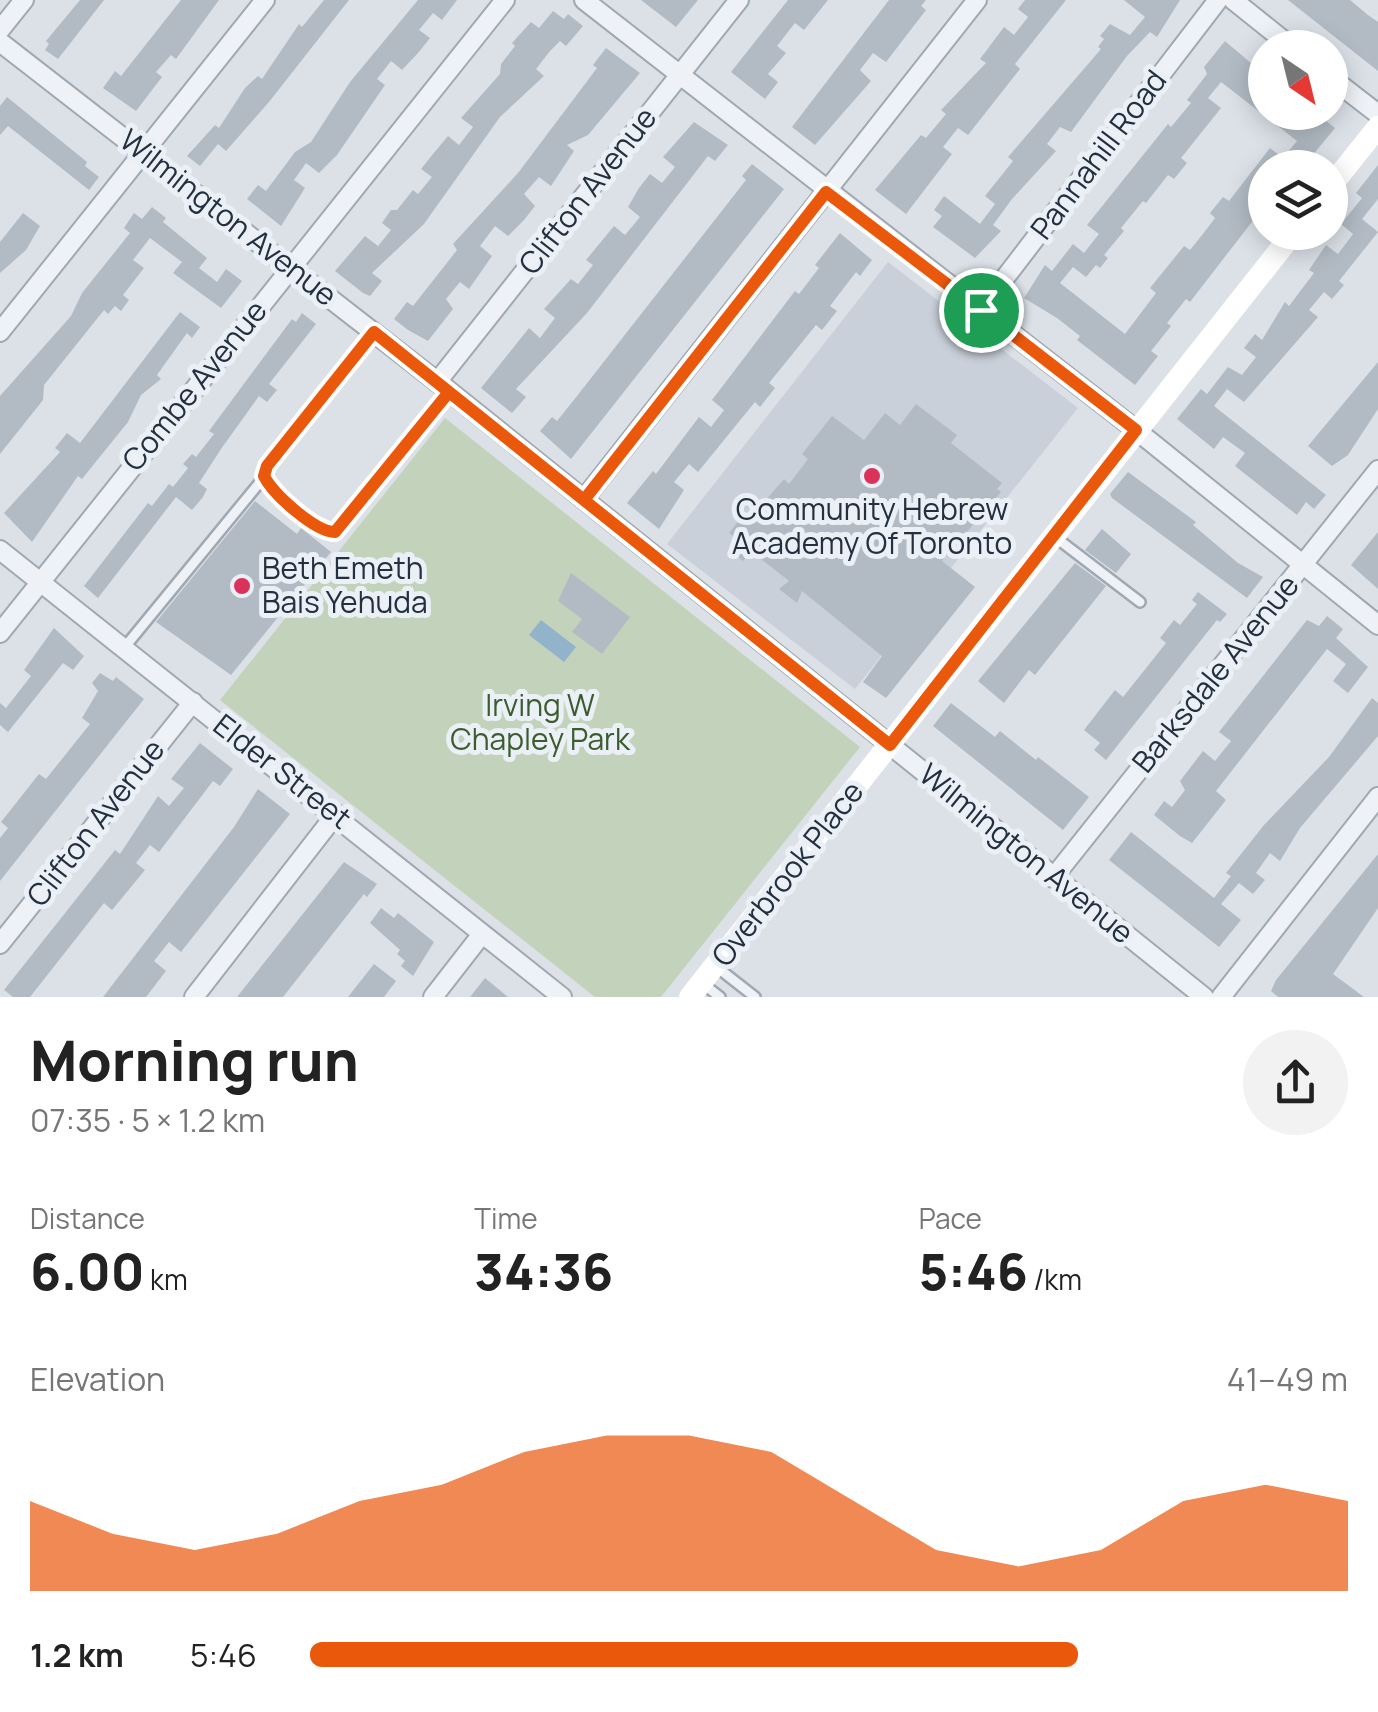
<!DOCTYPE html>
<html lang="en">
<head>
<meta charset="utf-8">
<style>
  body { margin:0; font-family:Manrope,sans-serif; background:#f2f2f2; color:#222; height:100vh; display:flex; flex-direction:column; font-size:38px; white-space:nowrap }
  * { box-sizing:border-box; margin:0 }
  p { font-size:32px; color:#767676 }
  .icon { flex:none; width:55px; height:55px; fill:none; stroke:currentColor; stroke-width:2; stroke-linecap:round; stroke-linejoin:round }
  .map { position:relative; height:997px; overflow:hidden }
  .sheet { display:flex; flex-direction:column; background:#fff; flex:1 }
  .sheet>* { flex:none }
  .needle { width:65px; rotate:145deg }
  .fabs { position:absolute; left:1248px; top:30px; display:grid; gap:20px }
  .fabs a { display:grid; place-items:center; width:100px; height:100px; border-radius:50%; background:#fff; box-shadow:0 5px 25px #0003; font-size:50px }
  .pin { position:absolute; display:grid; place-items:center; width:85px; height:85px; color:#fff; margin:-42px; border:5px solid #fff; border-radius:50%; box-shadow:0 2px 10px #0007 }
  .round { display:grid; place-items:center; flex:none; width:105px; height:105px; border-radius:52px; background:#f2f2f2 }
  .head { display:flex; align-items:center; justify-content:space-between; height:170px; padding:0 30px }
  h1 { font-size:55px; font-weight:800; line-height:75px }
  .stats { display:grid; grid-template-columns:repeat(3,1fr); gap:15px; height:170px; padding:10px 30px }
  .stats div { display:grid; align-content:center }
  .stats b { font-size:50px; font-weight:800 }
  .stats small { font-size:28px; font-weight:400 }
  .stats p { font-size:28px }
  .chart { height:280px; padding:20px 30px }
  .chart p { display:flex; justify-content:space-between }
  .chart svg { width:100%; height:180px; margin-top:10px; fill:#ea580c; opacity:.7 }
  ul { padding:0 30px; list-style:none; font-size:32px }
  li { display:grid; grid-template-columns:160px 120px 1fr; align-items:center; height:75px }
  li i { height:25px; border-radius:12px; background:#ea580c }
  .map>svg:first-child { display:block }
</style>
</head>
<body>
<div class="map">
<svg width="1378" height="997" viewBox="0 0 1378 997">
  <rect width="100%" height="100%" fill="#dbe1e7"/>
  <path fill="#c9d0d9" d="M888,262L1078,408L855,689L667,544Z"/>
  <path fill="#c3d2bb" d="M445,418L860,747L661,997H595L220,700Z"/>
  <path fill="#92b4cb" d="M541,620L576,647L564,662L529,635Z"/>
  <path fill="#b2bbc4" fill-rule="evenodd" d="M80,0H104L58,59L45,50L49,44L46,41Z
    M181,0H219L176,59L171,55L156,72L162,77L136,111L103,88L115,71L121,76Z
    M324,0H349L269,102L226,151L218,144L200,166L187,156L215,125L219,128L245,88L258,76L262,79L299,24L302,27Z
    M418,0H457L442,20L433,13L419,30L430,38L418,53L402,70L391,61L377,79L385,85L337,155L319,173L306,163L294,180L305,188L281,226L247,199L258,185L266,191L295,152L311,142L350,82Z
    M641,0H698L676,27Z
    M788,0H828L804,30L795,23L777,46L786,53L768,74L778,82L765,99L731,72Z
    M889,0H926L921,6L926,10L886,62L873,53L860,70L871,81L815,145L792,127Z
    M1025,0H1066L1015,64L1020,69L968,135L958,128L943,147L952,154L906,214L875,190L921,135L926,138L946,114L941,110L986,63L980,59L1004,27L1014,35L1028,17L1018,9Z
    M1124,0H1180L1157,37L1150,32L1127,56L1071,132L1060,127L1047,144L1056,151L1012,199L993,225L1001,231L975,258L933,227L942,216L934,210L944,196L980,224L995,204L985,196L1013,161L1008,157L1101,49L1098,47L1104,39L1100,36L1110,24L1130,35L1145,17Z
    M1288,0H1350L1368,15L1378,22V71Z
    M553,11L564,19L568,14L583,26L566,46L560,41L550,51L536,69L544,76L500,117L424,224L372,273L382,281L370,296L363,293L335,271L365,236L378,246L391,230L382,223L391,210H397L413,190L418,194L432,177L421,169L433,154L448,136L459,145L473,127L461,118L500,74L501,64L515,46L512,43L531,22L539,28Z
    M1225,41L1265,75V112H1315L1335,128L1302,168H1265V205L1190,302L1186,299L1167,323L1171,326L1151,351L1158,356L1135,385L1077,340L1080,336L1057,318L1024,298L1045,265L1052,271L1073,244L1084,253L1091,244L1099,234L1087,225L1168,124L1171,127L1191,103L1187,100L1207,74L1204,67ZM1221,82L1297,141L1283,158L1270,148L1229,201L1223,197L1210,213L1215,218L1206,230L1190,250L1184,246L1150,288L1156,293L1125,334L1060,283L1073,267L1086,277L1096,265L1100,268L1108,258L1104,255L1124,231L1121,228L1143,201L1146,203L1168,175L1174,179L1187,163L1181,158L1221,108L1208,98Z
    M606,48L640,73L588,135L567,145L574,151L551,186L539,177L524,194L535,206L524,220L508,236L495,226L480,246L492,256L469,289L460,282L446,299L453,309L428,341L408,330L394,319L407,302L413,306L457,250L453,244L518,173L597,68L593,65Z
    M7,97L87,162L85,166L99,177L89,190L8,126L0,135V106Z
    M694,122L728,145L715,161L708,156L587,313L516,389L526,397L512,413L481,388L529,328L540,338L555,318L544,309L571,279L578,284L593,265L586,260L614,226L625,235L640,217L628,207L639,188L650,174L662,183L675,167L663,157Z
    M752,164L784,189L571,459L540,431L552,417L557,421L577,396L746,180L742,176Z
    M1378,165V199L1362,219L1378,232L1339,281L1344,285L1332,299L1324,292L1309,310L1318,317L1244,402L1227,389L1214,406L1326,495L1314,509L1306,502L1297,515L1235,466L1245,453L1223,437L1214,449L1177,419L1201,389L1207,394L1228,367L1242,375L1256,357L1244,348L1255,334L1262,340L1285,302L1289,306L1314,273L1309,270L1326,245L1338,254L1353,234L1341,224L1362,198L1356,193Z
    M152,207L166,218L163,222L207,258L199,268L217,282L226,269L242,281L221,308L173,273L182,262L150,238L133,260L144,268L123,295L129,300L121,311L115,306L108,314L104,310L44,385L43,400L0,454V396L71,316L82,293L130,233L124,228L134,213L142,219Z
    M23,213L40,226L26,250L0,273V242Z
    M840,233L872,260L860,276L856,272L830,306L837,311L822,330L816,325L769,383L775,388L760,407L755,402L698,472L689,464L674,482L684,490L659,529L627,503L653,471L656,474L699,417L711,427L724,410L712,400L795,291L799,294L819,268L815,265Z
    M180,312L200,327L192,338L187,333L157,375L161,379L141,395L128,422L82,479L78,476L32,542L4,513L60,452L55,448L67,433L80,443Z
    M302,313L316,324L269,384L277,390L267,402L259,396L221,449L199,483L207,489L203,497L192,510L176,497L98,598L84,586L148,503L152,506L169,484L173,487L188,468L183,464L192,454L196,457L214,434L209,431L292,319L296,322Z
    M1378,362V409L1348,455L1332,466L1308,446Z
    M916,404L957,435L951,443L1002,483L997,489L1001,492L942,561L975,587L886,698L863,682L882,656L802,591L797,603L779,589L789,581L751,551L743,561L730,551L738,540L729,533L744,514L750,518L784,479L789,484L808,459L802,454L832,416L864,440L885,413L900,425Z
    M1128,472L1196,522L1193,525L1238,563L1263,577L1247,598L1112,498L1110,494Z
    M255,501L297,534L301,528L331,552L231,675L156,622Z
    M1102,529L1131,554L1116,573L1085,550Z
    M1378,532V589L1351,565Z
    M1075,563L1106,586L1035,675L1029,670L1004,703L978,681Z
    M571,573L630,617L602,654L572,632L582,619L558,601Z
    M1198,592L1227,614L1220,622L1217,620L1106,760L1094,750L1100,743L1084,730L1115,690L1123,697L1166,643L1160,638L1174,620L1180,625L1197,604L1192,600Z
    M1327,616L1343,629L1336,638L1368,667L1348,693L1333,681L1346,664L1327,649L1216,791L1226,800L1192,843L1180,836L1154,815L1164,801L1172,807L1185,790L1180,781L1203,751L1215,761L1231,741L1219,732L1307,620L1319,626Z
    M54,628L84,656L73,670L63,663L8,732L0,725V703L6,708L31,676L24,670Z
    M100,673L113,681L116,677L144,699L0,881V838L8,828L1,822L39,774L46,779L90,724L82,718L98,691L92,683Z
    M1372,698L1378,703V736L1300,828L1280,861L1270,853L1256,873L1265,880L1253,894L1239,883L1221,904L1241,920L1219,947L1109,860L1131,832L1214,898L1231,876L1226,873L1264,825L1329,757Z
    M951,703L995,737L1000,731L1036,760L1038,757L1089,797L1063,830L933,726Z
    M200,743L233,769L220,786L213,781L159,852L150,845L136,863L145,870L112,910L104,903L30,997H13L4,990L115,850L120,854L158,796L169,806L184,788L171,779Z
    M258,789L290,814L181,952L169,942L154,961L166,971L146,997H103L234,827Z
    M1378,854V908L1333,974L1364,997H1278L1271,991L1276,980Z
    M344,862L377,884L367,897L364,894L283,997H237Z
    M381,908L394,918L398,913L434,942L413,976L401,966L405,961L397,954L400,950L370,923Z
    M374,964L396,981L384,997H348Z
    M485,978L508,997H470Z"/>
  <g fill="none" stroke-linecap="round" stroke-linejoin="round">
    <g stroke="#a0a8b1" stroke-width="14">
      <path id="lane" d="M265,476C273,494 315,532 335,532L449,391
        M1055,537L1140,602
        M124,648L265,476L267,467L373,333
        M718,968L755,997
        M702,983L720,997"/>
    </g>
    <g stroke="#a0a8b1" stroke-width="22">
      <path id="street" d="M584,0L1136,430L1378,625
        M1233,0L1293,48
        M0,30L24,0
        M0,42L449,391L1204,997
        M1330,77L1378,114
        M981,309L1218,0
        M0,332L265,0
        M437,382L739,0
        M584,499L977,0
        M0,550L562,997
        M0,633L505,0
        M1053,878L1378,470
        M0,944L193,702
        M194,997L336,814
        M433,997L482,934
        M1221,997L1378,797"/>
    </g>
    <use href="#lane" stroke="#eef1f5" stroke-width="9"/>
    <use href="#street" stroke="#eef1f5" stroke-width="18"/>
    <path stroke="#fff" stroke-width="22" d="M1330,187L1378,127
      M690,997L1294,232"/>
  </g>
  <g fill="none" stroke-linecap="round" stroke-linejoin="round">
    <g stroke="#fff" stroke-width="20">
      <path id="route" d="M981,310L826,192L584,500L374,332L267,466L264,476C273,494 315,532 335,532L449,392L890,745L1136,430L981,310"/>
    </g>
    <use href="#route" stroke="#ea580c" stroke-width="12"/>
  </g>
  <g fill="#db325c" stroke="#eaf0f5" stroke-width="4">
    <circle cx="872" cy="476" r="10"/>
    <circle cx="242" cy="586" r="10"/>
  </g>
  <g text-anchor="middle" stroke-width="10" stroke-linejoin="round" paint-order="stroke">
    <g font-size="30" fill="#24303f" stroke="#eaf0f5">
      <text transform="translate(1099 155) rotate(-53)" y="10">Pannahill Road</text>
      <text transform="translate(588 191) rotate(-52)" y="10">Clifton Avenue</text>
      <text transform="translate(228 218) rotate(38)" y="10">Wilmington Avenue</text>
      <text transform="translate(195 386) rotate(-51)" y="10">Combe Avenue</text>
      <text transform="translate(1216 674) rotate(-51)" y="10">Barksdale Avenue</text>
      <text transform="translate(282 772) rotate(38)" y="10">Elder Street</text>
      <text transform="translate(96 823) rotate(-52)" y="10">Clifton Avenue</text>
      <text transform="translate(1026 854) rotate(39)" y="10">Wilmington Avenue</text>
      <text transform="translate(788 874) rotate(-52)" y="10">Overbrook Place</text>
    </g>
    <g font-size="30" fill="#24303f" stroke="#eaf0f5">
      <text x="872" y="520">Community Hebrew<tspan x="872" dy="34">Academy Of Toronto</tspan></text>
      <text x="262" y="579" text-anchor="start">Beth Emeth<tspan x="262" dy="34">Bais Yehuda</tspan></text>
    </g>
    <g font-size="30" fill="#3c5c30" stroke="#eaf0f5">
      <text x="540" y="716">Irving W<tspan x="540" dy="34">Chapley Park</tspan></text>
    </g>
  </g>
</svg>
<div class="fabs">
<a><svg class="needle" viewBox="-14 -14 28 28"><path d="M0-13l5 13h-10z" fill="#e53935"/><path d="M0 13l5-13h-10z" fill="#767676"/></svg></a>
<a><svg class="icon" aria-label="layers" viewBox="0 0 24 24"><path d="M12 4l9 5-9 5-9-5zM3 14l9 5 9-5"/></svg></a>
</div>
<div class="pin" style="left:981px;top:310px;background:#1e9e55"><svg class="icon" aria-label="arrive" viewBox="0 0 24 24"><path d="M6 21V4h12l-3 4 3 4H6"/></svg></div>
</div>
<section class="sheet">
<div class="head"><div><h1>Morning run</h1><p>07:35 · 5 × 1.2 km</p></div><a class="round"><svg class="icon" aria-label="share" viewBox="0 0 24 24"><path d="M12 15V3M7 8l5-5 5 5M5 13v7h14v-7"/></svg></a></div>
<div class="stats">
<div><p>Distance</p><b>6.00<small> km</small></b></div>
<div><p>Time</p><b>34:36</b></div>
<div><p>Pace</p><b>5:46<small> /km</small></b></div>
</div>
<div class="chart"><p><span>Elevation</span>41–49 m</p>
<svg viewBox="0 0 160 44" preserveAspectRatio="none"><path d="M0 44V22L10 30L20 34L30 30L40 22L50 18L60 10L70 6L80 6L90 10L100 22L110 34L120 38L130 34L140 22L150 18L160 22V44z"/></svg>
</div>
<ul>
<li><b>1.2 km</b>5:46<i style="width:74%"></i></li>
</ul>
</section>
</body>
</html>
